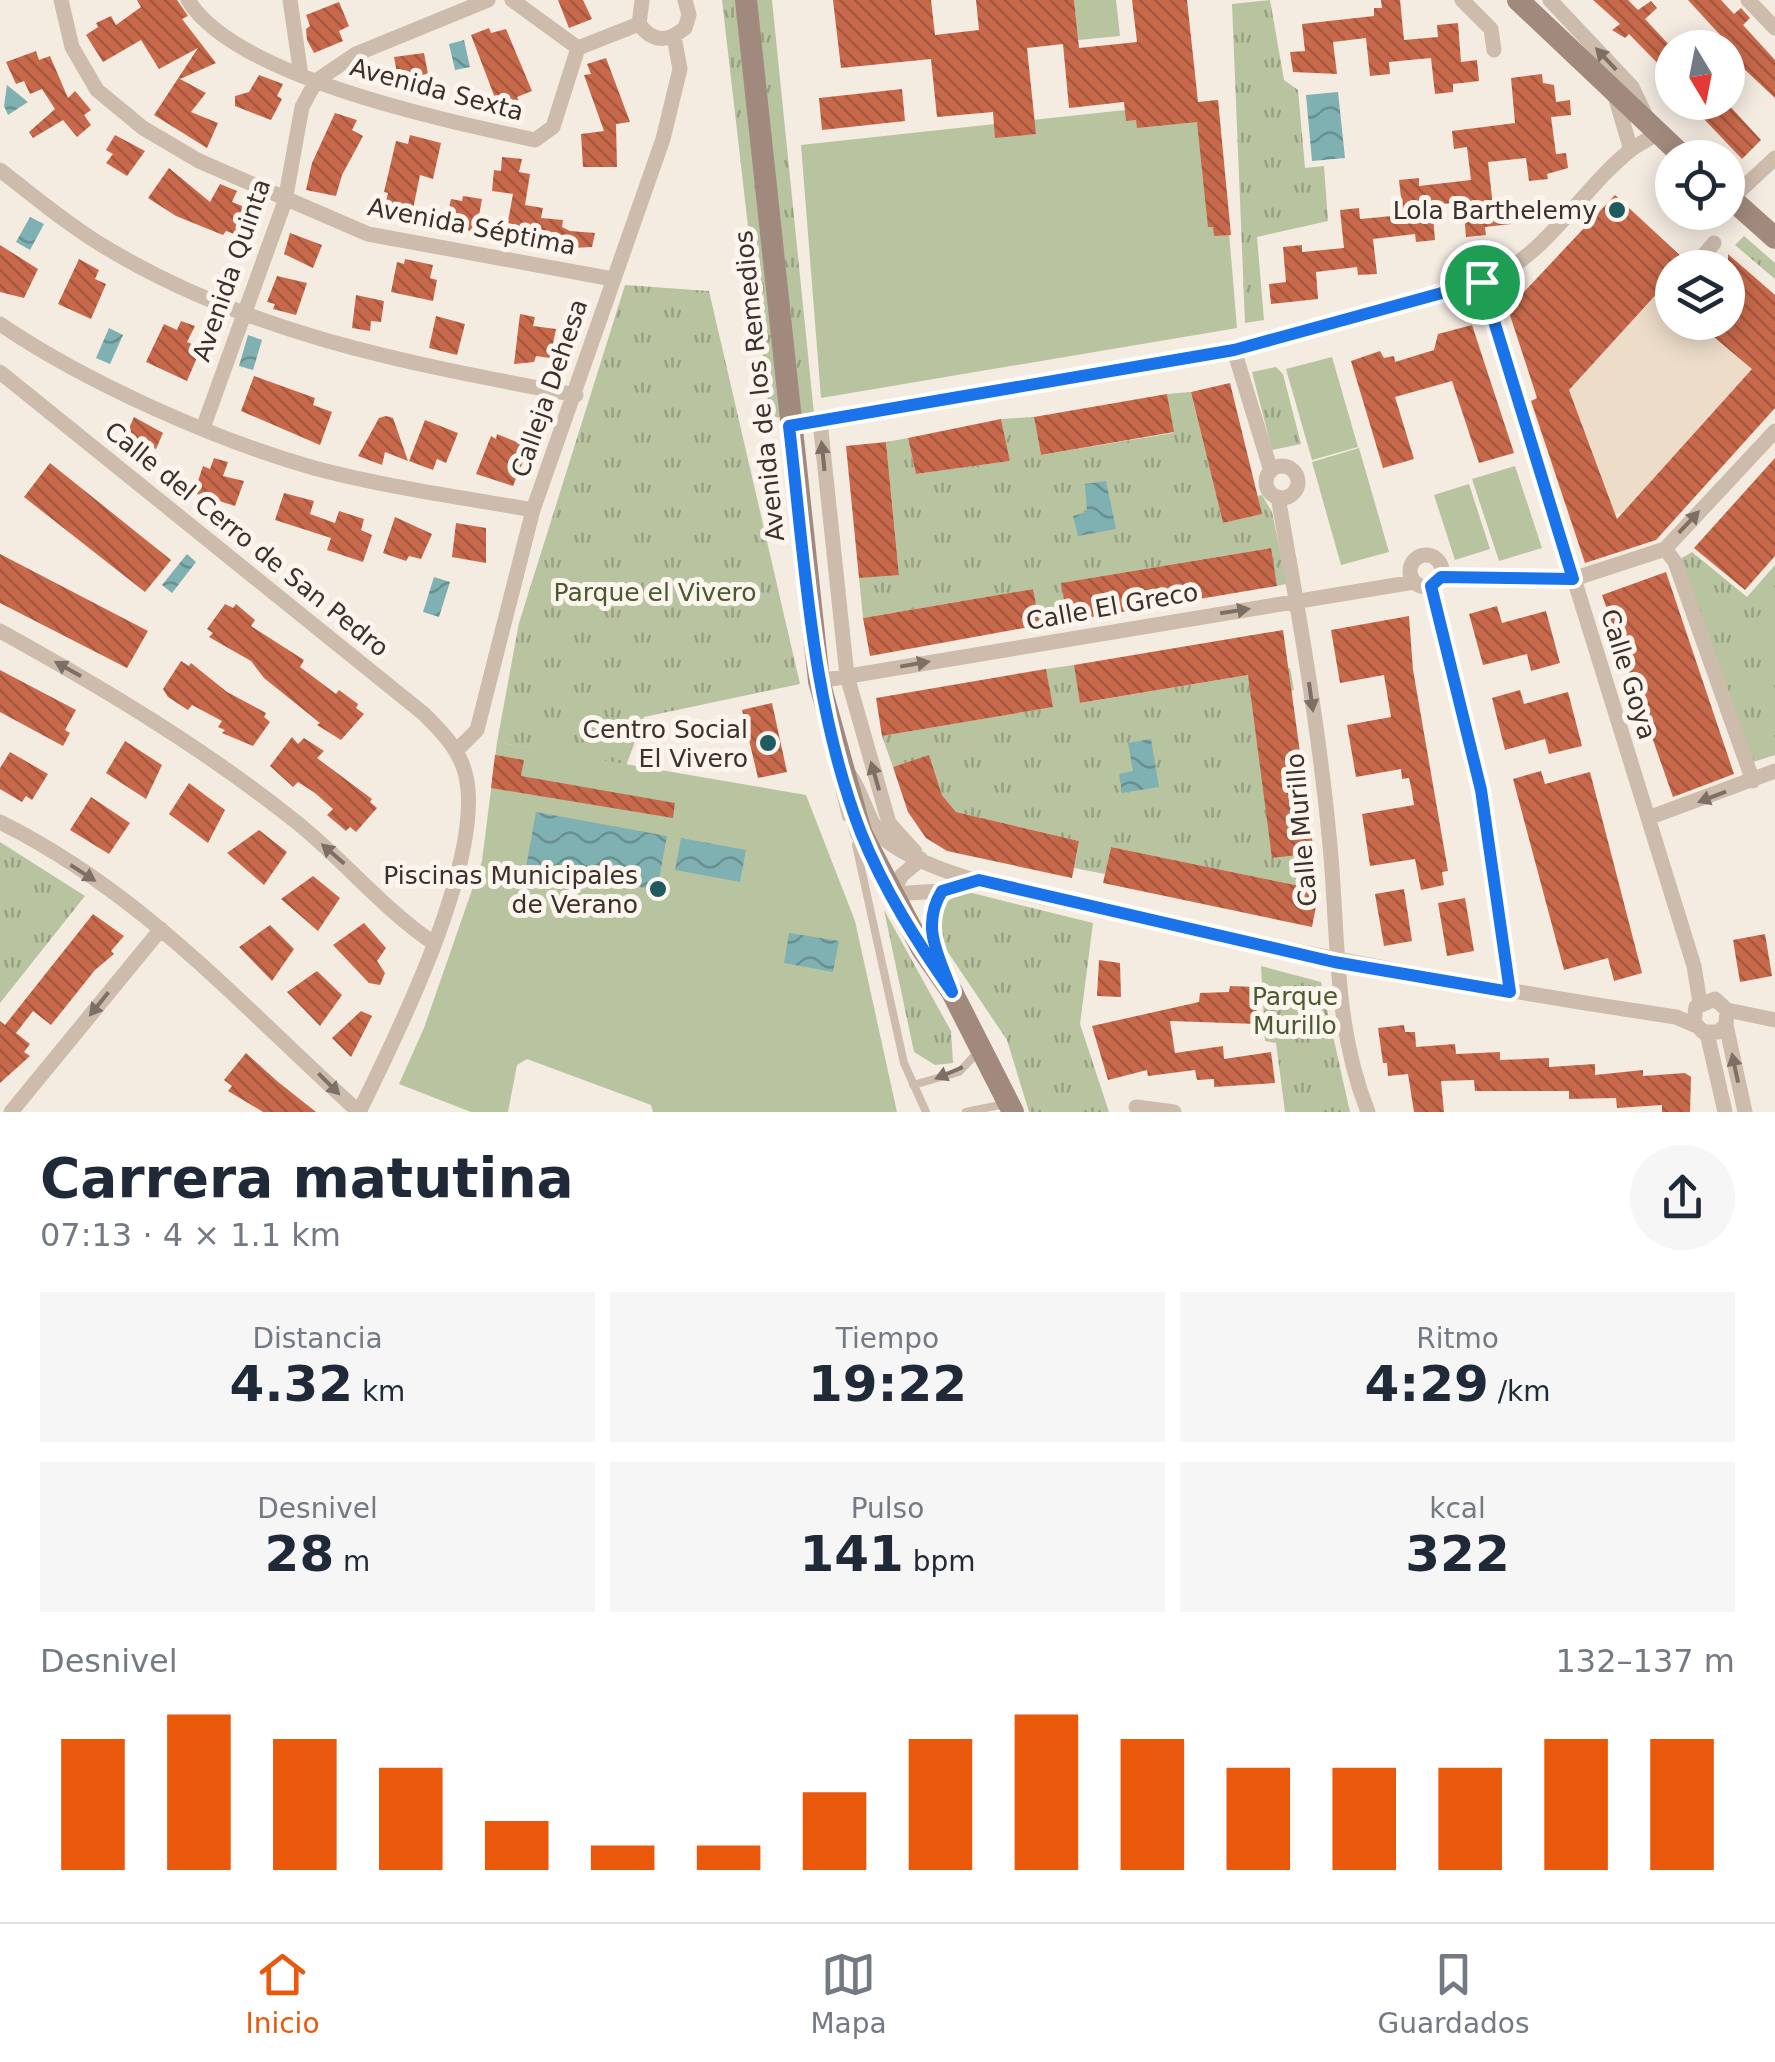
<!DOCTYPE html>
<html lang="es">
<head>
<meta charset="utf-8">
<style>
  body { margin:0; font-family:"DejaVu Sans",sans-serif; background:#f6f6f7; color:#1f2937; height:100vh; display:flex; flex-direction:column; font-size:38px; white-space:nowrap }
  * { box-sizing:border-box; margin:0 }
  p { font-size:32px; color:#747a83 }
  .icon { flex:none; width:55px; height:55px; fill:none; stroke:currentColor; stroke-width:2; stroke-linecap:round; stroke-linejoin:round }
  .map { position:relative; height:1112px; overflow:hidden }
  .side { display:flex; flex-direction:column; background:#fff; flex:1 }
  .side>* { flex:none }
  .needle { width:65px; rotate:170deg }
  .buttons { position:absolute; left:1655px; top:30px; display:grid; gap:20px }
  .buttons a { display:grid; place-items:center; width:90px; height:90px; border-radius:50%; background:#fff; box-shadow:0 5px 25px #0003; font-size:50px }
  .pin { position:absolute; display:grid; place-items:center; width:85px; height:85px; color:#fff; margin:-42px; border:5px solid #fff; border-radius:50%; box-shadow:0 2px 10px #0007 }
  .round { display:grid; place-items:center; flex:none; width:105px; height:105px; border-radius:52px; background:#f6f6f7 }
  .headline { display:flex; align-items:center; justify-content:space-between; height:170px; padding:0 40px }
  h1 { font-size:55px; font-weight:800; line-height:75px }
  .stats { display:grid; grid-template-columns:repeat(3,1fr); gap:15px; height:170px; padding:10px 40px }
  .stats div { display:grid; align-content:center; border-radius:0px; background:#f6f6f7; text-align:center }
  .stats b { font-size:50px; font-weight:800 }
  .stats small { font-size:28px; font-weight:400 }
  .stats p { font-size:28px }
  .chart { height:280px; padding:20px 40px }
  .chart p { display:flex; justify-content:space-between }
  .chart svg { width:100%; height:180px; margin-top:10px; stroke:#ea580c; stroke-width:6 }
  .tabs { display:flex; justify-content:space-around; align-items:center; height:140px; border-top:2px solid #e0e1e3; background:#fff; font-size:28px; color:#747a83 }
  .tabs a { display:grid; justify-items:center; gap:5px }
  .tabs .on { color:#ea580c }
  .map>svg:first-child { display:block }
</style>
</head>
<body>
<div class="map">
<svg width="1775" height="1112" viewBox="0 0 1775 1112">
  <defs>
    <pattern id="grass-tufts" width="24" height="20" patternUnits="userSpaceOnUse" patternTransform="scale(2.5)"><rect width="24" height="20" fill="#b8c4a0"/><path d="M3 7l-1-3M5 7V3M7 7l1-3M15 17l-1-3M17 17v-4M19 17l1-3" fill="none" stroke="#97a083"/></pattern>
    <pattern id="water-waves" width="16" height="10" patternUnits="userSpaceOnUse" patternTransform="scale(2.5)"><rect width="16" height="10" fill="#7fb0b2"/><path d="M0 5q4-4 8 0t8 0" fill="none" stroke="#699091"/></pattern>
    <pattern id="building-back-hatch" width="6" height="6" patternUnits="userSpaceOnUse" patternTransform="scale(2.5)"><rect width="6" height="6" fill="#c8694b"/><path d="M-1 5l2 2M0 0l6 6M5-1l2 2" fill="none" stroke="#a4573f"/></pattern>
  </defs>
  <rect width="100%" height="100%" fill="#f4ebe1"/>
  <path fill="url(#grass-tufts)" d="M722,0H772L814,414L770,418Z
    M1270,0L1284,80L1298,90L1305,168L1324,166L1328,221L1257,237L1264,320L1245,323L1232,4Z
    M1744,236L1775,263V279L1735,245Z
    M625,285L709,291L800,684L644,717L626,766L497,742L519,623Z
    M1276,367L1283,374L1301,444L1272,450L1252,372Z
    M1191,392L1223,523L1261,514L1257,496L1262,495L1272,512L1287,584L1277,586L1270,548L1062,583L1068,621L1040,625L1033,589L863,618L859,578L899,574L886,442L908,438L916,474L1010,461L1001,419L1034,417L1041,455L1173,433L1167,394Z
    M1692,552L1747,597L1775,565V755L1753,762L1677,561Z
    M1074,665L1081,703L1290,668L1294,690L1252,698L1273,857L1314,853L1319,890L1111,847L1105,874L1074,868L1079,841L956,812L942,795L929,756L893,767L882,736L1052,707L1046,669Z
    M0,842L85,896L0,1003Z
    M964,891L1093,923L1080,1024L1109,1112H1029L1007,1040L939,939L935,923L939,906Z
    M884,910L951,1031L953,1063L935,1065L914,1052Z
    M1261,966L1321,982L1350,1112H1285L1276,1043L1265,1041Z"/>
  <path fill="#b8c4a0" d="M1074,0H1116L1120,36L1078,40Z
    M1218,100L1237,328L821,398L801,145Z
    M1332,357L1358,447L1312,460L1286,369Z
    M1359,448L1389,552L1341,565L1312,462Z
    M1515,466L1542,548L1499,561L1472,479Z
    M1469,484L1490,549L1455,560L1434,495Z
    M1764,610L1775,620V653L1748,627Z
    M497,742L806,795L855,921L897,1112H653L651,1105L527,1059L517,1065L508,1112H471L399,1084L424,1028L482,861Z"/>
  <path fill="#ecdcc8" d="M1659,292L1672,304V322L1696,323L1752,369L1625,510L1616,515L1569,390Z"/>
  <path fill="url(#water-waves)" d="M464,40L470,67L455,70L449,44Z
    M7,85L28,102L8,115L4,106Z
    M1338,92L1345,158L1312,161L1306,95Z
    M30,217L44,224L30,250L16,242Z
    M109,328L123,335L110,364L96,358Z
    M248,335L262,340L253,370L239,366Z
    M1106,481L1116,529L1078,536L1073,516L1087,512L1085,484Z
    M187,554L196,562L172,593L162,585Z
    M434,577L450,582L439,617L423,612Z
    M1151,739L1159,787L1122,793L1119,774L1133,771L1128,743Z
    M536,812L667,836L657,890L526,867Z
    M681,838L746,850L740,882L675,870Z
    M789,933L839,941L833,972L784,963Z"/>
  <path fill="url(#building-back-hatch)" d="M137,0H177L188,16L182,19L216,63L180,79L206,93L191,112L218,123L207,148L154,115L198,48L159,69L141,40L103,62L86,35L98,27L96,23L111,16L116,25L141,7Z
    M558,0H583L592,19L569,28Z
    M833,0H931L935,35L979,30L976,0H1074L1079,48L1137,42L1132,0H1187L1198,102L1218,100L1231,235L1214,236L1213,227H1208L1197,122L1137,128L1136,120L1126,121L1124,102L1069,108L1063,44L1027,48L1036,134L995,138L993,112L937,117L931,59L841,68Z
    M1381,0H1400L1404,40L1438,37L1437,25L1458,23L1461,62L1477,60L1479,81L1453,84V92L1435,94L1431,58L1389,62L1390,74L1370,76L1366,38L1333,42L1337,74L1293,72L1290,52L1305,51L1302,24L1374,16V8H1382Z
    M1593,0H1628L1638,10L1651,1L1657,8L1645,19L1672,48V78L1629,34L1625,38L1612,30L1620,24Z
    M1688,0H1721L1734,14L1741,8L1750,18L1743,25L1775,60V98L1728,54V48L1715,43L1722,37Z
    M339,2L349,26L339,31L343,41L314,53L307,40L306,29L310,26L306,15Z
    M489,28L491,33L506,29L532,91L517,97L520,104L500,111L471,35Z
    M36,51L39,60L50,56L68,98L75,91L91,110L84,115L91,125L77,137L63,120L33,138L29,132L55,109L42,89L30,94L24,81L16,84L6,62Z
    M424,53L428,74L420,75L422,89L401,93L394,57Z
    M606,58L630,122L616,124L617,167H583L581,134L604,131L584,75L591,74L587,64Z
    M1542,74L1543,83L1554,85L1556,102L1570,100L1571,115L1551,117L1556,154L1566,153L1568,168L1547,174L1548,179L1529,181L1526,158L1488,162L1493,206L1509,204L1511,224L1485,227L1486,235L1466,237L1463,202L1432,205L1435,240L1416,242L1415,234L1373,239L1377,274L1358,275L1357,267L1316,272L1318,299L1271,304L1269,284L1286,282L1283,247L1302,245V252L1344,248L1340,210L1359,208L1360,219L1403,215L1399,180L1419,178V186L1471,180L1467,147L1454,149L1452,131L1515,123L1511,78Z
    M259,75L283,84L277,96L282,99L271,120L235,106V96L249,92Z
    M902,89L905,121L822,130L819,98Z
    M1718,102H1726L1761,140L1742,159L1702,117Z
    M335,113L357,120L352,130L363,136L342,175L336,196L306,190L312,163Z
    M115,135L145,151L127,176L106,163L113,154L106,150Z
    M410,135L441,143L433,179L420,175L413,209L385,205L388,193L384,192L396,141L408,144Z
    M502,157L522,159L519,172L530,174L525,205L543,208L541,218L563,220L562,227L570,231L595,233L592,247L569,248L568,256L546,253L548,239L506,232L513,194L492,191L494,170L501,171Z
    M169,168L210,202L220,184L237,191L232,202L252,210L240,236L226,231L223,235L176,216L148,198Z
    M1615,195L1685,260L1682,268H1672V277L1569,390L1617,519L1752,369L1696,322H1728V254L1775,295V408L1656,540L1585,563L1531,401L1537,398L1508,309Z
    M463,196L482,199L476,232L445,226L451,199L462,201Z
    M290,233L322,245L313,268L284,254Z
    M0,245L38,269L24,298L0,292Z
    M79,259L99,270L95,279L106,284L91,319L58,304Z
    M405,259L433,265L430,278L437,280L433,301L391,292L397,262L404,264Z
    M277,276L307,283L296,315L273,309L275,304L267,302Z
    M356,295L384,301L381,322L371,321L370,331L352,328Z
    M520,314L535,317L533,326L556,329L550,358L536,356L534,362L514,364Z
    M436,316L465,324L457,355L429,348Z
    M181,321L195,326L187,342L201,348L187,381L146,362L164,324L177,330Z
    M1472,325L1514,453L1479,463L1452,381L1395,397L1414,459L1383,468L1351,361L1380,351L1384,358L1394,356L1395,362L1434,350L1438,334Z
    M254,376L315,398L313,405L332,412L320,445L241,411Z
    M1230,383L1262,514L1223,523L1191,392Z
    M1167,394L1174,432L1041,455L1034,417Z
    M386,416L393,418L408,461L385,452L382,465L358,456L379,418Z
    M134,417L163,433L156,449L126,435Z
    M1001,419L1010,461L916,474L908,438Z
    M425,420L458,433L446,463L437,459L433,470L409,461Z
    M497,434L529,447L513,486L476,474L491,436L496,439Z
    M886,442L899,575L859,578L846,446Z
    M214,458L228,462L223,476L244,481L235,506L194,493L203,466L210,469Z
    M1775,458V556L1745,590L1694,548Z
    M50,463L171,560L145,592L24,497Z
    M284,493L314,501L310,514L335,523L339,511L364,519L361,530L372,535L363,562L327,550L331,538L275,520Z
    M395,517L432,534L421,559L409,556L406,561L383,553Z
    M456,523L486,528V563L452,557Z
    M1271,548L1277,586L1068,621L1061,583Z
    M0,554L148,631L127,668L0,603Z
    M1666,572L1734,774L1673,797L1602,595Z
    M1033,589L1040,625L870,656L863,618Z
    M225,604L233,608L236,604L255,620L251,626L304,660L300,667L336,694L339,690L358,704L356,708L364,714L341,740L317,725L320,723L264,678L251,661L209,637L213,633L207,629Z
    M1497,606L1502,623L1546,611L1560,663L1531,671L1527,654L1483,665L1469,614Z
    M1409,616L1413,670L1448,871L1442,872L1444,885L1421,890L1415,859L1370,866L1362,814L1414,805L1412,792L1409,778L1402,779L1401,769L1356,777L1347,725L1391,717L1384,675L1340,683L1331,630Z
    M1283,630L1314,853L1272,858L1248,675L1080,703L1074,665Z
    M181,661L189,666L191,663L227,692L266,713L264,717L270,722L253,746L222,733L225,730L218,727L222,721L192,705L188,710L168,697L163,689Z
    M1046,669L1053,707L882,736L876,698Z
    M0,670L76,710L65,730L70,733L63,746L0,712Z
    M1520,690L1524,704L1568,692L1582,746L1549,754L1545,739L1505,750L1492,698Z
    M772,703L787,772L758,778L742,710Z
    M292,737L298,744L304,738L324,751L317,758L372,799L370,802L377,808L356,832L350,827L346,831L327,815L333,809L315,793L298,782L293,787L270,766Z
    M125,741L162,765L146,799L106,773Z
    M10,752L48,774L32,800L26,796L22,802L0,789V768Z
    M495,755L524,760L521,776L675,803L673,818L491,788Z
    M929,755L942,795L956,812L1079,841L1072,878L947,851L926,838L908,812L893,767Z
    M1541,771L1545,784L1590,772L1642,973L1614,981L1608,958L1564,970L1513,779Z
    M189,783L225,810L208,843L169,814Z
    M91,797L130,823L109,854L70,830Z
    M259,830L287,852L264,885L227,853Z
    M1111,847L1319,890L1312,927L1103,883Z
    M313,876L340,898L318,931L281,899Z
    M1404,889L1412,941L1384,946L1375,894Z
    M1465,898L1474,951L1447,956L1438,903Z
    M93,914L124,936L111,951L114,954L95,970L51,1025L33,1011L16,1033L30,1044L24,1052L30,1056L0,1083V1021L5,1025Z
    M364,923L386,948L377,961L385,973L380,985L369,983L333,945Z
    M270,925L294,949L272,981L239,947Z
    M1765,934L1772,976L1740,982L1733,940Z
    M1099,960L1120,963L1121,997L1097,996Z
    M317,971L342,995L320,1026L287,992Z
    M1230,986L1256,987L1257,1024L1170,1021L1175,1053L1223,1046L1224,1059L1271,1052L1275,1083L1214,1087V1079L1197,1080L1195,1070L1148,1076L1147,1070L1108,1080L1092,1026L1199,1002L1200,993L1229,992Z
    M361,1011L372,1016L351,1057L332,1038Z
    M1404,1025L1405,1032H1415L1416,1047L1455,1044L1456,1054L1500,1052V1060L1549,1058V1067L1595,1064V1075L1643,1070V1076L1685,1073L1691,1077L1690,1112H1662V1105L1617,1108L1616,1098L1569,1099V1091H1475L1474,1080L1441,1081L1444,1112H1414L1408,1074L1388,1076L1387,1063H1383L1378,1028Z
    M246,1053L277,1081L316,1112H263L228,1091L232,1086L224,1080Z"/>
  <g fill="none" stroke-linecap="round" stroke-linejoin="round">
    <path stroke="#cdbbac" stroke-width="8" d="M839,788L846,817
      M856,845L904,1063L926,1112
      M913,1085L959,1072L979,1051
      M966,1112L1005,1104"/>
    <path stroke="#cdbbac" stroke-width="15" d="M61,0L72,47L97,90L143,128L199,161L368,234L613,279
      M188,0C236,78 448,121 535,140L553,127L578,48
      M290,0L301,75
      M512,0L578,48
      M642,0L639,24C653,43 668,42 685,28L689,15L685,0
      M1462,0L1491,29L1494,50
      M1550,0L1632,87L1645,114
      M1748,0L1775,28
      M578,48L639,24
      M1615,96L1631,150
      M0,170C34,196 68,225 105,247C250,335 412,364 576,395
      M1731,199L1775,158
      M1693,268L1714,243
      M1482,282L1694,966L1700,1003
      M1666,298L1672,290
      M0,324C85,382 215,440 314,468C385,487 460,497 533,510
      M1234,350L1271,471
      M0,372L424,714C440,730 457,747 464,769C490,849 396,1037 359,1112
      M820,421L847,676L889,823L915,852
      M789,426L1234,350L1482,282C1547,258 1579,190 1632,149C1640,143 1650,139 1658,132
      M203,428L285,201L302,107L316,81L356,54L488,0
      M1266 482a16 16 0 1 1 32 0a16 16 0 1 1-32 0Z
      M1278,497C1298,609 1318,722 1329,835C1339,929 1332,1022 1368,1112
      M1665,549L1675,562L1753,781
      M1410 571a16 16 0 1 1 32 0a16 16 0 1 1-32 0Z
      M1441,577L1573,579L1665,549L1775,431
      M1431,586L1481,790L1510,992
      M0,631C103,688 202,747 295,821C343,859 382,908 432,942
      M819,681L1414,582
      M456,751L477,730L533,510L663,139L680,69L674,37
      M849,774C866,797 867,828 891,844C944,881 1052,899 1116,913C1302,954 1488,989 1676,1017L1697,1026
      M1648,818L1775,771
      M0,822C145,894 242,1007 359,1112
      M921,859L902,875L891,894L942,891L979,880
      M942,891L929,925L943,966
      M1727,1010L1775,1020
      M1726,1025L1718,1032H1703L1694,1022L1696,1007L1715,999L1727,1010L1726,1025L1745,1112
      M1707,1033L1725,1112
      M1136,1107L1174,1112
      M11,1112L161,929"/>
    <path stroke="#a18a7d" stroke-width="22" d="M746,0L819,681L861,832L922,949L952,992L1013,1112
      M1518,0L1685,158
      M1728,196L1775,238"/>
  </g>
  <defs><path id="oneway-solid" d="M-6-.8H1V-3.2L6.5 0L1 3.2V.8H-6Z" transform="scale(2.5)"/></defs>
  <g fill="#7d6f65">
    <use href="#oneway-solid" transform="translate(1606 59) rotate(-133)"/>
    <use href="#oneway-solid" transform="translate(823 456) rotate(-96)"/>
    <use href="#oneway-solid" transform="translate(1689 522) rotate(-47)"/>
    <use href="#oneway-solid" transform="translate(1235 611) rotate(-9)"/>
    <use href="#oneway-solid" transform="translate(915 664) rotate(-10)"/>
    <use href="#oneway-solid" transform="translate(68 669) rotate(-151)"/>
    <use href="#oneway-solid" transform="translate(1311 697) rotate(82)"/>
    <use href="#oneway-solid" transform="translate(875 776) rotate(-106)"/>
    <use href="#oneway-solid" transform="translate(1712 797) rotate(159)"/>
    <use href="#oneway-solid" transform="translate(333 854) rotate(-139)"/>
    <use href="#oneway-solid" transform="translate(83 873) rotate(33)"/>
    <use href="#oneway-solid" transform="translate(99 1004) rotate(129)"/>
    <use href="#oneway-solid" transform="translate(1735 1068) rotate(-102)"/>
    <use href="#oneway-solid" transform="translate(949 1073) rotate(157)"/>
    <use href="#oneway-solid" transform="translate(329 1084) rotate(45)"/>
  </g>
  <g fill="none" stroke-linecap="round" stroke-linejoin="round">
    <g stroke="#fff" stroke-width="20">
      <path id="route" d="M1482,282L1573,579L1441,577L1431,586L1481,790L1510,992L1334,962L979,880L942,891C920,927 939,956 952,992C917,942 884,890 861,833C811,704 805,562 789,426L1234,350Z"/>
    </g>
    <use href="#route" stroke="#1a73e8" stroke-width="12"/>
  </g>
  <g fill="#1f5a5e" stroke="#fbf5ee" stroke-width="4">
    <circle cx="1617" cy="210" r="10"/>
    <circle cx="768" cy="743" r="10"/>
    <circle cx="658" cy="889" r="10"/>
  </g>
  <g text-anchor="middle" stroke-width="10" stroke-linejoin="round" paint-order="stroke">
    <g font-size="25" fill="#3b302b" stroke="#fbf5ee">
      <text transform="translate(437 89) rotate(15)" y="9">Avenida Sexta</text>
      <text transform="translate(472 226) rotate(11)" y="9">Avenida Séptima</text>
      <text transform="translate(231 270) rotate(-71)" y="9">Avenida Quinta</text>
      <text transform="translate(759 386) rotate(-96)" y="9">Avenida de los Remedios</text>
      <text transform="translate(549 388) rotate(-71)" y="9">Calleja Dehesa</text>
      <text transform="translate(247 539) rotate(39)" y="9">Calle del Cerro de San Pedro</text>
      <text transform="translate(1112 606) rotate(-10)" y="9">Calle El Greco</text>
      <text transform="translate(1629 674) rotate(73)" y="9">Calle Goya</text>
      <text transform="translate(1301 830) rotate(-95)" y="9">Calle Murillo</text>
    </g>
    <g font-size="25" fill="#3b302b" stroke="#fbf5ee" text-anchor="end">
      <text x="1597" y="219">Lola Barthelemy</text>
      <text x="748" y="738">Centro Social<tspan x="748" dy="29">El Vivero</tspan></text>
      <text x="638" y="884">Piscinas Municipales<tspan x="638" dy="29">de Verano</tspan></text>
    </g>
    <g font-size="25" fill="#4a5a2e" stroke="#fbf5ee">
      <text x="655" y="601">Parque el Vivero</text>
      <text x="1295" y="1005">Parque<tspan x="1295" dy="29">Murillo</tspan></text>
    </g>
  </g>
</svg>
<div class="buttons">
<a><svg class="needle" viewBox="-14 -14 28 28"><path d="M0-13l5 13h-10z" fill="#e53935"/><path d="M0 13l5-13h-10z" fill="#747a83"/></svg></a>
<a><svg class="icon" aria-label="locate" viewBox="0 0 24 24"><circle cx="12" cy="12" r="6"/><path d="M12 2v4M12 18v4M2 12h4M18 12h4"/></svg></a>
<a><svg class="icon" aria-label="layers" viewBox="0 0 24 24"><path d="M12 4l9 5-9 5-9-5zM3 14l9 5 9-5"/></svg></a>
</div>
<div class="pin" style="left:1482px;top:282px;background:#1e9e55"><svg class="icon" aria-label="arrive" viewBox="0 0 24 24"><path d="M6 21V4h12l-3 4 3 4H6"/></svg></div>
</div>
<section class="side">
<div class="headline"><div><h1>Carrera matutina</h1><p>07:13 · 4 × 1.1 km</p></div><a class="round"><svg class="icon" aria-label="share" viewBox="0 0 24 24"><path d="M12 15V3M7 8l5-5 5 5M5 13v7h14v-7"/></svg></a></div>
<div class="stats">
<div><p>Distancia</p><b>4.32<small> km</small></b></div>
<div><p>Tiempo</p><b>19:22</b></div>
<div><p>Ritmo</p><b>4:29<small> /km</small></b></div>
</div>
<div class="stats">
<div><p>Desnivel</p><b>28<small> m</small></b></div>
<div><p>Pulso</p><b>141<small> bpm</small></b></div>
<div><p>kcal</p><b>322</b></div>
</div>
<div class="chart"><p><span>Desnivel</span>132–137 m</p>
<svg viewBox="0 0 160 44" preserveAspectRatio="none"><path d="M5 44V12M15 44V6M25 44V12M35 44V19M45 44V32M55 44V38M65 44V38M75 44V25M85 44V12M95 44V6M105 44V12M115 44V19M125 44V19M135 44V19M145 44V12M155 44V12"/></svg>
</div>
</section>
<nav class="tabs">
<a class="on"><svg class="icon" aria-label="home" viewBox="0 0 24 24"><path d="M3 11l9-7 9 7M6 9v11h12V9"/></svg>Inicio</a>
<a><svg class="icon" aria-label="map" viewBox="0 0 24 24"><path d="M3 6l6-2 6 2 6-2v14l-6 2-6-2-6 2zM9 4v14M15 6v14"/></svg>Mapa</a>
<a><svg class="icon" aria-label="saved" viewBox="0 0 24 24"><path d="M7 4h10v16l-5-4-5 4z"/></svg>Guardados</a>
</nav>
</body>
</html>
